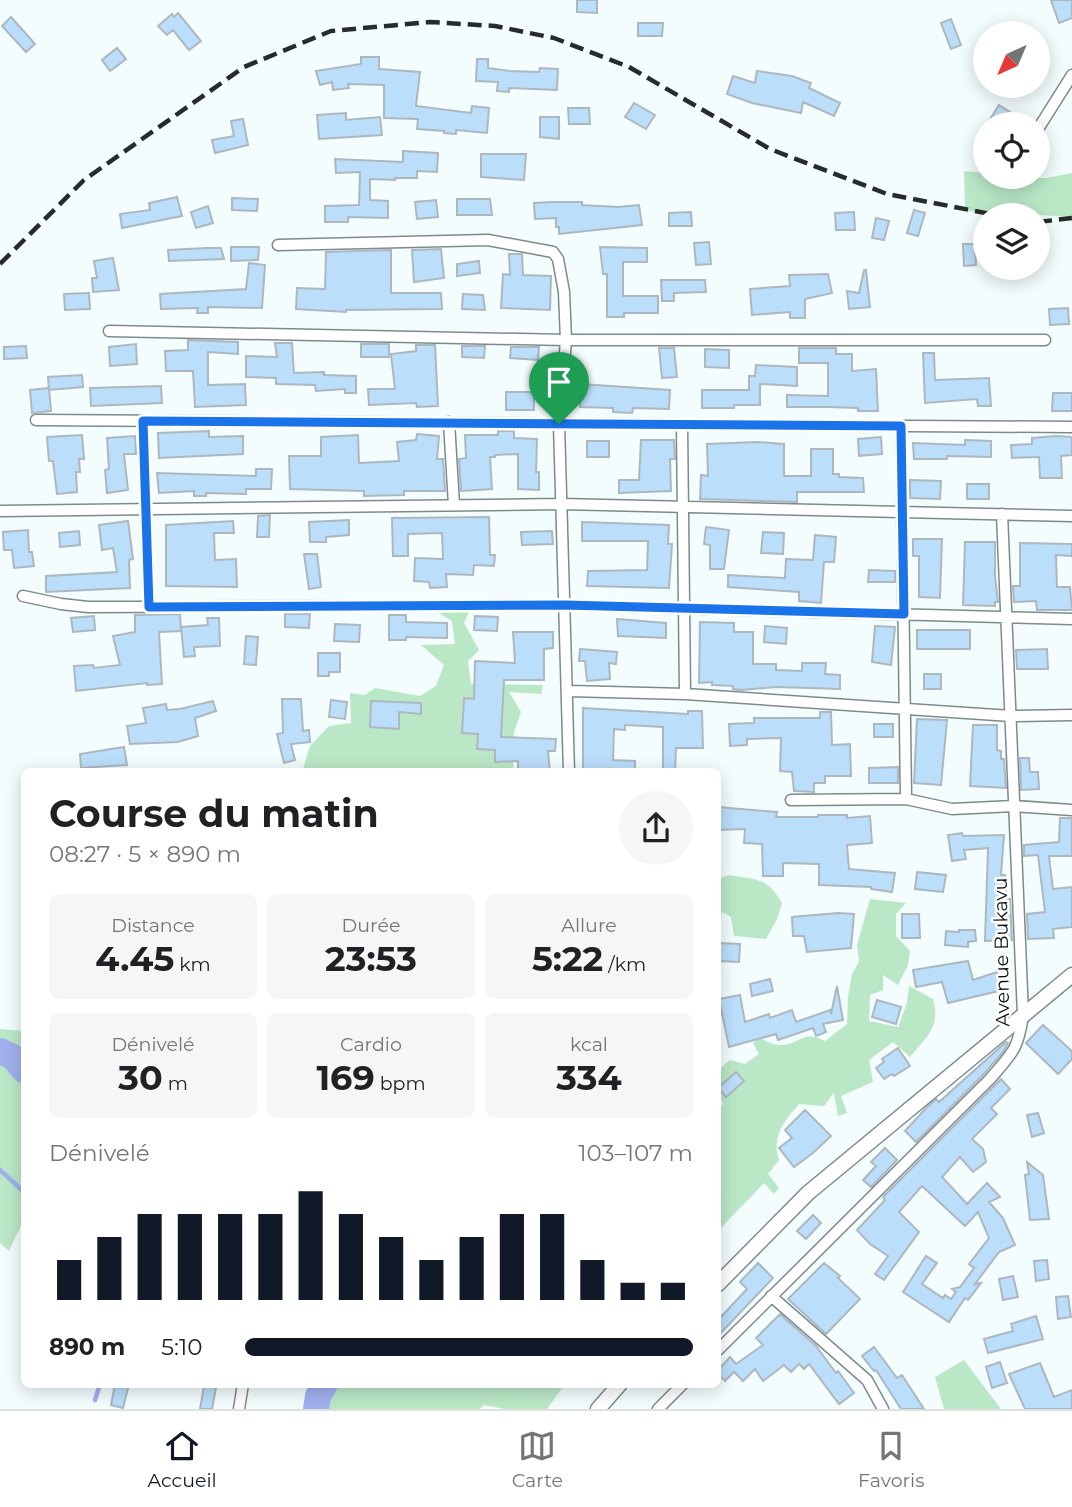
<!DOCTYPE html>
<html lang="fr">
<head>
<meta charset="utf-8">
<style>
  body { margin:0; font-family:Montserrat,sans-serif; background:#f6f6f6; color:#202124; height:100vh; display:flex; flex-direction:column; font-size:26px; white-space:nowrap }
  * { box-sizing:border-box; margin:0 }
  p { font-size:23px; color:#757577 }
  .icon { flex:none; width:38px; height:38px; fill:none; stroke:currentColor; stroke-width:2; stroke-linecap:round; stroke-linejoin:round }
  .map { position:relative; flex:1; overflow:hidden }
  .sheet { position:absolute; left:21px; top:768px; width:700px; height:620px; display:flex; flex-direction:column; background:#fff; border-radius:10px; box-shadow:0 4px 18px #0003 }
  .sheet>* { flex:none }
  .needle { width:46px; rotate:224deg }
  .buttons { position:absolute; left:973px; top:21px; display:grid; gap:14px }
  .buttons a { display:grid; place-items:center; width:77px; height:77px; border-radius:50%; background:#fff; box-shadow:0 4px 18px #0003; font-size:35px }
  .pin { position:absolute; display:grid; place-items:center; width:60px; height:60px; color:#fff; margin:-72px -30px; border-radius:50% 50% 50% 0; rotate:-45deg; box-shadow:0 0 7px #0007 }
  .pin .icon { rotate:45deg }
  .round { display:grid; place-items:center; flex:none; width:74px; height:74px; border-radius:37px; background:#f6f6f6 }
  .headline { display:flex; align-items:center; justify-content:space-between; height:119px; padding:0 28px }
  h1 { font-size:38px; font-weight:700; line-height:52px }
  .metrics { display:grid; grid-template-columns:repeat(3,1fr); gap:10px; height:119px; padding:7px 28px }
  .metrics div { display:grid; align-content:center; border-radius:10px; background:#f6f6f6; text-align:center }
  .metrics b { font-size:35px; font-weight:700 }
  .metrics small { font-size:19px; font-weight:400 }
  .metrics p { font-size:19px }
  .chart { height:196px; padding:14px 28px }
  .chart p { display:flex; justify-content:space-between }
  .chart svg { width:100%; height:126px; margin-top:7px; stroke:#111827; stroke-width:6 }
  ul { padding:0 28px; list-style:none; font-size:23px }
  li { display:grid; grid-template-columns:112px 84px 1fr; align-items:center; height:52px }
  li i { height:18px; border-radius:9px; background:#111827 }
  .tab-bar { display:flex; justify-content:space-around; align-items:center; height:98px; border-top:2px solid #e0e0e0; background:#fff; font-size:19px; color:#757577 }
  .tab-bar a { display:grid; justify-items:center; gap:4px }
  .tab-bar .on { color:#111827 }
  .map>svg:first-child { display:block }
</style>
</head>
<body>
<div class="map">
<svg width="1072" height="1409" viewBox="0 0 1072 1409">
  <rect width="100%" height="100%" fill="#f4fdfe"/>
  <path fill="#bae8c7" d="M964,171L985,173V177L1046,178L1072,173V217L965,211Z
    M437,612H469L464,623L479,650L468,661L471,684L543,685L541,694L509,692L521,712L514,732L513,772H302L310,746L329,726L351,723L350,693L365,695L375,688L420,696L436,686L444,665L421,645L455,644L452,621Z
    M729,875C757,880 767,877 782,903L777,919L766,939L734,936L731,917L722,912L718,931V879Z
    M870,899L906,903L896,914V936L910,951L908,965L898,985L883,975V990L870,995L869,1021L898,1027L907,1003L909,986L933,999C941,1027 927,1036 910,1057L893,1042L869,1060L873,1082L841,1096L847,1113L838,1116L834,1093L824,1106L799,1104C784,1122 771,1136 779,1160L768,1174L779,1188L774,1194L764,1183L718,1231V1112L723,1104C715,1085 712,1072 730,1060L745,1064L759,1054L753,1043L759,1037C766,1041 773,1045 781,1045C800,1045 803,1029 825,1041L847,1024L848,997L852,974L859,962L857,945Z
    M0,1029L24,1031V1219L9,1251L0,1243Z
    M964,1360L1001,1409H944L935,1377Z
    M320,1384H565L547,1409H505L484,1405L480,1409H304Z"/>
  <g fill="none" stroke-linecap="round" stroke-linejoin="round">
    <path stroke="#a1b1ee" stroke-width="4.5" d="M0,1170L24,1192
      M95,1400L100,1384"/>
    <path stroke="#a1b1ee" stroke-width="26" d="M0,1051L13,1057L24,1070
      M316,1409L318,1396L325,1384"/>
  </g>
  <path fill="#bbdefa" stroke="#adb7bf" stroke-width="2" d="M577,0H597V13L577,12Z
    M1051,0H1072V18L1059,23Z
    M178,13L201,41L189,50L173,30L167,35L158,26L172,14L174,17Z
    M11,17L35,44L26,52L2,26Z
    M951,19L961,45L951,49L941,23Z
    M638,23H663L662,36H638Z
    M117,48L126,59L110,71L102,60Z
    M361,57H379V69L420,72L416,106L471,113L472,106L489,108L487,133L456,130V134L444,133V131L417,129L418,119L384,118V85L348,84L349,88L333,90L332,82L320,85L316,71L361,64Z
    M477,59H488V68L510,71L539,72L540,68L558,69L557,90L509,88V92L497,91L498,82L476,81Z
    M757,71L792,76L811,83L809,88L840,103L834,116L803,102L801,113L752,103L727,94L733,76L755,83Z
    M634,103L655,115L646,129L625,117Z
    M999,105L1015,115L1009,124H987Z
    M568,108H589L590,124H569Z
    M346,113V120L380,117L382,135L319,139L317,115Z
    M540,117H559V139L540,137Z
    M243,119L248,145L215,153L212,140L234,136L231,121Z
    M403,151L438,153L437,172L417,171V178H395V180L370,179V200L388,201V218L348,217V222H325V206L359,205L360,172L336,173L335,159L403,162Z
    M481,154H526L524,180L481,177Z
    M177,197L182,216L122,228L120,214L150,210L149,203Z
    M232,198L258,199L257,211L232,210Z
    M457,199H490L492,215H457Z
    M436,200L438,217L417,219L415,202Z
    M552,202H582V205L618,207L639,205L642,225L559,234V227H556V218L535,219L534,203Z
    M208,206L213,223L196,228L191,212Z
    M914,210L925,213L918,236L907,233Z
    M691,212L692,226H669V213Z
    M854,212L855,230H836L835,213Z
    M876,218L889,221L884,240L872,238Z
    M709,242L711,264L696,265L694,243Z
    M963,244H975L976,265L964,266Z
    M231,247H259L258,260L231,261Z
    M600,247L647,248V262H623V296H658V313H624V317H607V274H603Z
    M207,248H221L224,259L169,261L168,250Z
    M441,249L444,278L414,282L412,250Z
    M391,250V293H441L442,309L346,310V312L296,309L297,288L325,289L326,252Z
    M509,254H522L523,275L551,276L550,310L501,308L503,274L510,275Z
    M113,258L119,290L93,292L92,278H97L94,261Z
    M479,261L480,273L457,276V264Z
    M249,263L265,265L262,308L208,307V313H197L198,308L161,309L160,294L246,289Z
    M864,270H866L870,307L849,309L847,291L859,293Z
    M828,274L832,293L805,299V318H790V312L752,315L750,289L790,286L789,275Z
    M661,280H705L706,292L674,293V301H662Z
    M89,293L90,309L65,310L64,294Z
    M463,294L483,295L485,310L462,309Z
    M1068,308L1069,324L1050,325L1049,309Z
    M188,340L238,342V354L208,352V385L245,384L246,405L195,407L193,371H166L165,351L188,350Z
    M275,343H292L294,373L324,372V375L356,376V393H345V389L316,391L315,385L276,384V378L246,377V356L277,357Z
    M136,344L137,364L110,366L109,347Z
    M361,344H389V357H361Z
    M416,345H435L438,406L417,407L416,403L369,405L368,389H395L391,354L416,351Z
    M26,346L27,358L4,359V347Z
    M462,346H485L484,358L462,357Z
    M511,347H539L538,360L510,358Z
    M659,348H674L677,377L662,378Z
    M799,348H836V354H852V371L876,369L878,411H858V408L828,407H787V395L828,396V363H799Z
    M705,349L729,350V368L705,367Z
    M923,353H934L935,380L989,378L991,406H978L977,399L925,403Z
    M756,365L797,367V386L760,384V405H734V408H702V390H749V376H755Z
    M82,375L83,387L49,390L48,377Z
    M581,384L670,390L669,409L633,408L632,413L613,412V408L580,407Z
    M161,386L162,403L91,406L90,388Z
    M49,388L51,411L32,413L30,390Z
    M506,392H534V410H506Z
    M1053,393H1072V411H1052Z
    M209,431V437L243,436V454L159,458L158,433Z
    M498,431H514V438L537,439L536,472H539V490L518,489V454L495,455V457H490L492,489L461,491L459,459L466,458L465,435H498Z
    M417,434L439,436L437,459H443L445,491H404V495L364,496V491L290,489L289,456H321V437L358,435L359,463L399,461L397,442L416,440Z
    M82,435L84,459H79L80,472H76L77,492L57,494L53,461H49L47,437Z
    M135,436L136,454H124L128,490L107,493L105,470L109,469L107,438Z
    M1056,436L1072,437V455L1061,456L1062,478H1040L1039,457L1012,458L1011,445L1032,444V438Z
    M881,437L882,454L859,456L858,439Z
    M641,440H674L675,459H670L671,491L619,493V480H639Z
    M965,440L991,441V457L947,456V459H914L913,443L965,445Z
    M587,441H609V457H587Z
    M757,442L784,444V476H811V449H833V474H839V477L863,478L864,492H797V502L700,499L701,475L708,476L707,444Z
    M256,469H272L271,489H246V494L206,493V496H194V491L159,493L157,473L256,476Z
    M910,480L941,481L940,499L910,498Z
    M967,484H989V499H967Z
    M270,515L269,537H257L258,516Z
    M489,517L490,555H495L494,566L474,565L473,575L446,574L447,587L430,588L429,582L414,581L415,558L443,559L442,533L408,534V556H393L392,518Z
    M349,520V535L326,537V542H310L309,522Z
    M128,521L133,559L129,560L130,588L46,592V576L117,572L113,548L102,550L99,525Z
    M233,521L234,533H214L215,560L236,559L237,587L166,586V525Z
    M582,522L669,525L668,544H672L669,588L587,586L588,571L647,570L648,541H582Z
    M706,527L729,530L724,569H710V545L704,544Z
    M28,530L29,552H32L34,566L14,568L12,550H4L3,532Z
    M79,531L80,545L60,547L59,533Z
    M552,531L553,544L522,545L521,532Z
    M763,532L784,533L783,554L761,553Z
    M815,535L836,537L834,562H824L821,603L799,601V592L728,587V575L785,578L786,559L813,560Z
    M913,539H942L940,598L919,597V556H913Z
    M965,542H995V576L998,602H995V606L963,605Z
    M1020,543L1072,544V556L1056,555L1057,587H1070L1072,610H1037L1036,601L1014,602L1013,586H1020Z
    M304,554H317L321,587L309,589Z
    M869,570L895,571V582H868Z
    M180,614L181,631L159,632L162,684L147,685V683L76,691L74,666L93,665L94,668L120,665L113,636L135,632V615Z
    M285,614H310L309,628L285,627Z
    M389,615H406V622L447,623V638L406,637V640H389Z
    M94,616L95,630L73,632L71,618Z
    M475,616L498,617L497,631L474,630Z
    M207,618H219L220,646L194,647L195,656L184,657L181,627L208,625Z
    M617,619L666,623V638L618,636Z
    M700,622L734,623V632H753V664H776V670L802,671V663H826L825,674L840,675V689L776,687L741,690L733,689V686L712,685V682L699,683Z
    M335,624L360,625L359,642L334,641Z
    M765,626L787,628L786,644L764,642Z
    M875,626L895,627L891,665L872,662Z
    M917,630H970V649H917Z
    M513,632H553V648L544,649V680H504L501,737L556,739L555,751H548L550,772H518V761L495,762V750L477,749L478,734L462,733L464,698L474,699L475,661L515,663Z
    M246,636L258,637L256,665L244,664Z
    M580,649L617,652L616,664L609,663L610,679L587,681L585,661H579Z
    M1047,649L1048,669H1017L1016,650Z
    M318,653H340V672H329V676H318Z
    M924,674H941V689H924Z
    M282,699H301L303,731L309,730L310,742L291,744L295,760L284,763L277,734L283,733Z
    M331,700L347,702L345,719L329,717Z
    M213,701L216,711L195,718L198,736L178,742L130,744L127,726L146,723L143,708L166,704L167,710L180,709Z
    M371,701L421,703V714L399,712V729L370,727Z
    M583,708L688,714V711H702L703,748H676L675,772H663V727L625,725V730L614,729L613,760L635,761V772H583Z
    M820,712H831L832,745L850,744L851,776H825V783H814V792L794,791L792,772L780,771L781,738L747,739V745L730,746L729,724L754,723V718H820Z
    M917,719L947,720L941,785L914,783Z
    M874,724H893V737H874Z
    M973,725H997V750L1001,751V759H1004L1006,788L970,786Z
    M124,747L127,765L81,768L80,754Z
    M1020,758H1029L1030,772H1038L1039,789L1021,790Z
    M898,767V783H869V768Z
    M718,807L777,812L776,817H818V815H847V818L870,816L872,843L847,845L849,869L895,873L892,892L871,889V887L819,885V864L783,863V876H763L762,844L744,843L745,829L718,830Z
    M1060,818H1072V856H1049L1053,889L1072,887V927L1053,929L1054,938L1028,939L1027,914L1045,912L1038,855L1024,856V845L1059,842Z
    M962,833L963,836L1004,835L1001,875H1005L1006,899H1010L1012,940L985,941L988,848L964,850L966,859L952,861L948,835Z
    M917,872L946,875L943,892L915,889Z
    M838,913L854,914L851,948L807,952L804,936H793L792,917Z
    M902,914H919L920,938H902Z
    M959,930H975L976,941L968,942V947L945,945L946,931L959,932Z
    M718,943L740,944L739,962L718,961Z
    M968,961L973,980L997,972L1003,990L948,1003L942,982L916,987L913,970Z
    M770,979L773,991L752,996L750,984Z
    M837,986L843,1020L823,1024L826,1032L816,1036L813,1028L778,1040L776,1034L729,1047L719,999L740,995L745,1022L769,1014L770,1018L792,1010L796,1022L830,1010L831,1014Z
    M877,1000L901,1007L896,1024L872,1017Z
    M1043,1025L1072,1051V1059L1058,1074L1026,1043Z
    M1006,1042L1008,1043L1003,1052L984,1074L916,1142L905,1131L927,1107L936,1099L939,1102Z
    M898,1048L910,1066L894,1076L892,1074L884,1079L876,1068L884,1062L882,1059Z
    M736,1072L744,1081L726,1097L718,1088Z
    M1001,1079L1010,1089L991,1108L997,1114L972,1139L983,1149L986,1162L973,1172L960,1157L942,1177L967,1204L987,1183L1000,1197L989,1202L1003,1218L1015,1245L999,1252L975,1284L981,1283L968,1300L965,1298L949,1322L903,1292L926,1256L937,1263L922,1284L943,1298L945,1295L951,1299L956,1292L952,1289L960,1287L974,1268L969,1264L989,1238L978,1212L965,1226L922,1186L899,1212L919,1232L884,1280L875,1274L888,1256L870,1244L857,1230L885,1200L883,1197Z
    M805,1110L831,1136L813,1153L794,1167L779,1148L792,1138L785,1130Z
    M1038,1113L1044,1133L1032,1137L1027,1115Z
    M885,1148L897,1160L871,1187L863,1180L876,1166L871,1162Z
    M1027,1162L1043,1175L1049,1219L1030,1220L1025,1175L1029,1174Z
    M813,1215L821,1223L806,1239L797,1231Z
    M1047,1260L1049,1279L1036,1281L1034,1261Z
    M758,1263L773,1278L718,1336V1320L747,1289L740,1282Z
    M824,1263L840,1276L838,1278L860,1299L826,1334L788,1299Z
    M1013,1276L1018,1297L1003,1300L999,1279Z
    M1068,1296L1071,1317L1058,1319L1056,1297Z
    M780,1314L816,1346L836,1373L838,1371L854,1393L839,1404L809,1364L804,1369L799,1364L791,1372L784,1365L763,1381L755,1369L743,1381L734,1372L725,1381L718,1374V1370L730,1357L736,1364L763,1345L756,1338Z
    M1036,1316L1043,1339L988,1353L984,1339L1013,1331L1011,1324Z
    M874,1347L897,1378L902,1375L924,1409H901L876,1370L874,1371L862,1356Z
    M1000,1362L1007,1383L992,1388L986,1367Z
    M1040,1363L1054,1397L1072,1390V1409H1025L1009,1374Z
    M115,1384H129L123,1408L111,1405Z
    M204,1386L216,1388L212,1409H200Z"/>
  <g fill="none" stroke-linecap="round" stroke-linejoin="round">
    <g stroke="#7d8a8d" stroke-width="13">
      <path id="minor" d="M1038,129L1072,75
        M278,245L488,240L553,252L558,259L564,292L566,340L559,424L569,772
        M109,331L566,340H1045
        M36,420L1072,427
        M143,421L149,607
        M449,422L454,505
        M682,425L685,694
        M901,426L906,799
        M0,511L561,504L1072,516
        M23,596L61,604L88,607L565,605L1072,619
        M569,691L685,694L1011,716L1072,715
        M791,800L906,799L952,809L1014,806L1072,810
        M771,1296L867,1380L883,1409
        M718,1350L990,1079C1013,1052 1018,1050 1023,1015L1002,514
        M239,1409L243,1384
        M658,1409L683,1384"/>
    </g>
    <g stroke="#7d8a8d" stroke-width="17">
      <path id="tertiary" d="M718,1284L808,1193L1072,975
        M598,1409L620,1384"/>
    </g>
    <use href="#minor" stroke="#fff" stroke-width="10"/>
    <use href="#tertiary" stroke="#fff" stroke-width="14"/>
    <path stroke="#262b2c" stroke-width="4.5" stroke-dasharray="14 7" stroke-linecap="butt" d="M1038,222L1072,218
      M0,264L84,180L244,67L331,31L430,22L495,26L554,38L629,67L770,149L887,194L996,215"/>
  </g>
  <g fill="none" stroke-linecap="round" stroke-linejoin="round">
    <g stroke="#fff" stroke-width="14">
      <path id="route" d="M143,421L901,426L904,614L565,605L149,607Z"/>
    </g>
    <use href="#route" stroke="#1a73e8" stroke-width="9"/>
  </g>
  <g text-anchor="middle" stroke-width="5" stroke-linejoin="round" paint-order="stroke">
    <g font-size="19" fill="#0c1112" stroke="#fff">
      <text transform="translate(1001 952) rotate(-91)" y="7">Avenue Bukavu</text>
    </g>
  </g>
</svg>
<div class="buttons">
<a><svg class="needle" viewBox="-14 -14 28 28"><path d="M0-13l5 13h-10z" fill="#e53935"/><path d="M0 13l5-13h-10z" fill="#757577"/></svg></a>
<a><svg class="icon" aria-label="locate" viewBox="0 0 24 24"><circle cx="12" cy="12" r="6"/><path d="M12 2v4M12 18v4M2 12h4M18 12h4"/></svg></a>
<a><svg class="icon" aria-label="layers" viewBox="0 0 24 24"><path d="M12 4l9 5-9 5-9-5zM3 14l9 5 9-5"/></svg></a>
</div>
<div class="pin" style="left:559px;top:424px;background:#1e9e55"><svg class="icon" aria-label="arrive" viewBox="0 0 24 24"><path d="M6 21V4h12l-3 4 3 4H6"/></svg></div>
<section class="sheet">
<div class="headline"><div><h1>Course du matin</h1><p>08:27 · 5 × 890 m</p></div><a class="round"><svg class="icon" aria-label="share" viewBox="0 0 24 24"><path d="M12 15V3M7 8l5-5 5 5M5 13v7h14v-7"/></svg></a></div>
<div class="metrics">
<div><p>Distance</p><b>4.45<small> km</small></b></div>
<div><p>Durée</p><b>23:53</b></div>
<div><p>Allure</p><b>5:22<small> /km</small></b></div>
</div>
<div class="metrics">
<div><p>Dénivelé</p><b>30<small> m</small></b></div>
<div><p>Cardio</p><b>169<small> bpm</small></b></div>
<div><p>kcal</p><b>334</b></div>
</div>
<div class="chart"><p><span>Dénivelé</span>103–107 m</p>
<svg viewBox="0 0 160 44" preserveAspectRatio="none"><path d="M5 44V30M15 44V22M25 44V14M35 44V14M45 44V14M55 44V14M65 44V6M75 44V14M85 44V22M95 44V30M105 44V22M115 44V14M125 44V14M135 44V30M145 44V38M155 44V38"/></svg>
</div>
<ul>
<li><b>890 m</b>5:10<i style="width:100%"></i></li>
</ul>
</section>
</div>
<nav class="tab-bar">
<a class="on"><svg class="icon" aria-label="home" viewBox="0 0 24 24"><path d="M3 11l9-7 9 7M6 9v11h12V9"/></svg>Accueil</a>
<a><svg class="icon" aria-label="map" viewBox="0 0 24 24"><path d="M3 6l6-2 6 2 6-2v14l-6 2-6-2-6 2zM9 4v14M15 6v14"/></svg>Carte</a>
<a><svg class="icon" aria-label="saved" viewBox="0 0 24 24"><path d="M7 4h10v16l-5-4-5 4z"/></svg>Favoris</a>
</nav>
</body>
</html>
